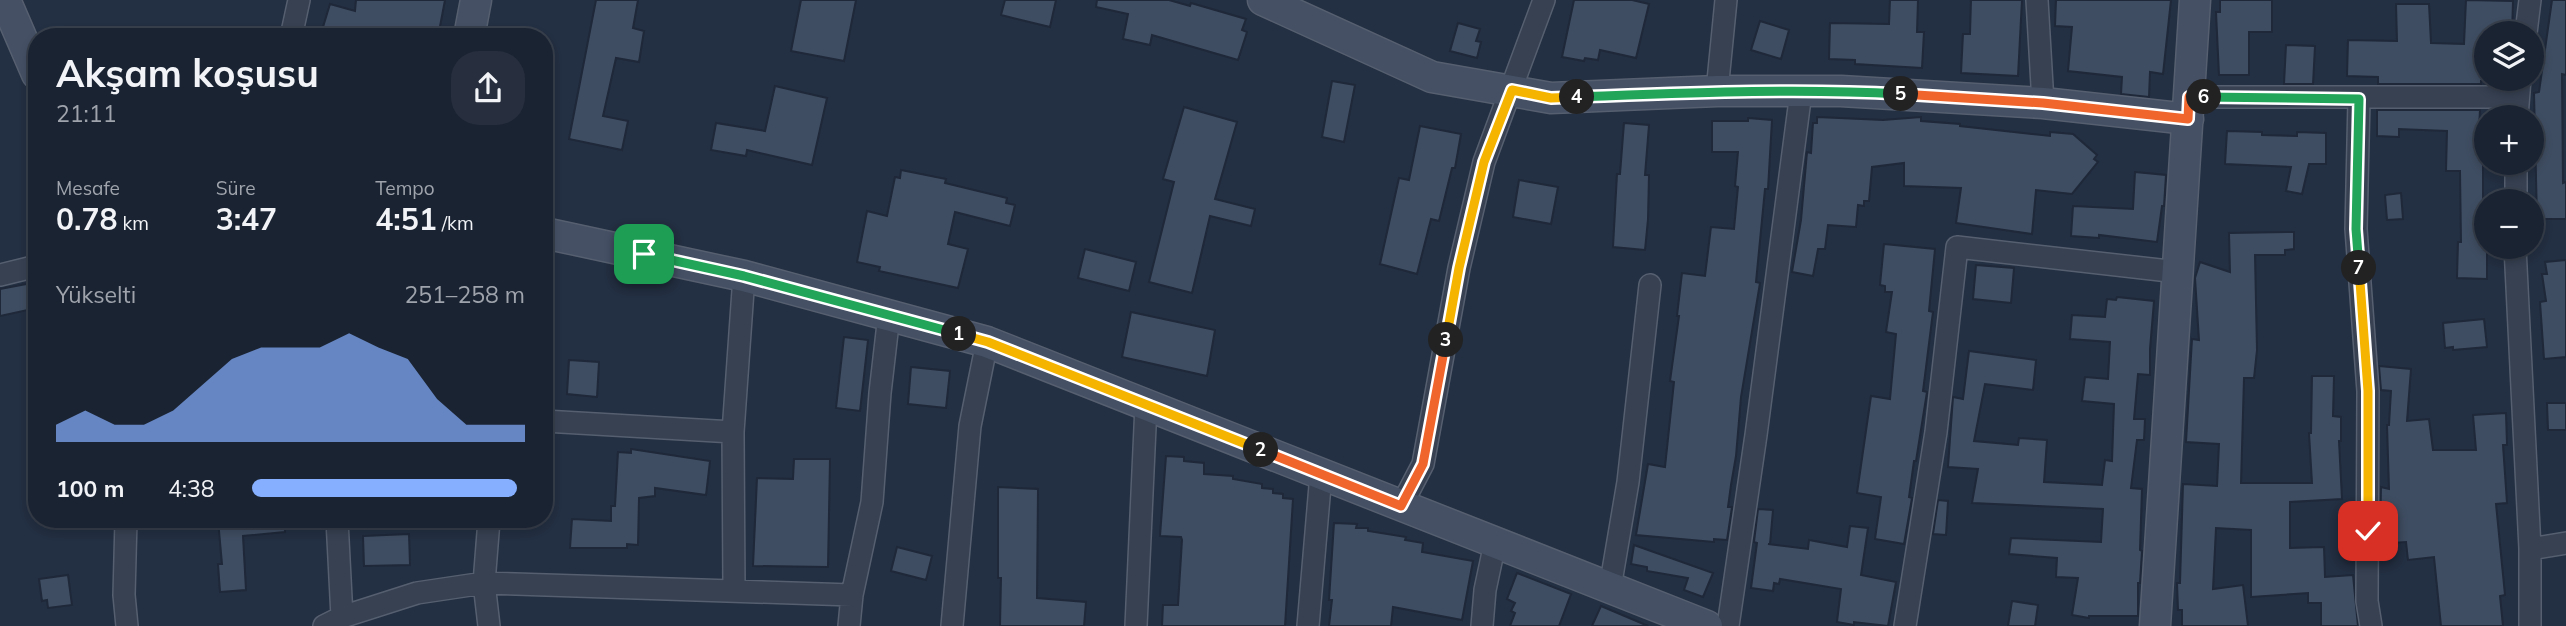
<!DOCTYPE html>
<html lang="tr">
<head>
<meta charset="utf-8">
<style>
  body { margin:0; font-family:Mulish,sans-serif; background:#272f3e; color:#f1f3f6; height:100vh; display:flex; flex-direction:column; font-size:26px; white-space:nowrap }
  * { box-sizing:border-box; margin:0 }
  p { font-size:23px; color:#9fa4ac }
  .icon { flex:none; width:38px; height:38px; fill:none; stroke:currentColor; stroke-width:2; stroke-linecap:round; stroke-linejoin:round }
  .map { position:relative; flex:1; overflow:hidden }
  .sheet { position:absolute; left:28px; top:28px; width:525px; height:500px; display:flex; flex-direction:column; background:#1a2332; border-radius:28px; box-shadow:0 4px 10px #0003,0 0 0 2px #38404d }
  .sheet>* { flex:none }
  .buttons { position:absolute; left:2474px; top:21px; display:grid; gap:14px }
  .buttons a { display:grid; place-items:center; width:70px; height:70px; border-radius:50%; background:#1a2332; box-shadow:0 4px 10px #0003,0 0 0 2px #38404d; font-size:35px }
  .pin { position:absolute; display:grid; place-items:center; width:60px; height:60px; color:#fff; margin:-30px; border-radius:14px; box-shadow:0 4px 10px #0006 }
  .km { position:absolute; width:35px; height:35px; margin:-18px; border-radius:50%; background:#222; color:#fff; font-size:19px; line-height:35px; text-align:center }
  .round { display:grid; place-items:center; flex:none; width:74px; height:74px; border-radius:28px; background:#272f3e }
  .head { display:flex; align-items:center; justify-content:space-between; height:119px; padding:0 28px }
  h1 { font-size:38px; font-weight:700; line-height:52px }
  .figures { display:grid; grid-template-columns:repeat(3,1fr); gap:10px; height:119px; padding:7px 28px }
  .figures div { display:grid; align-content:center }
  .figures b { font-size:30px; font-weight:700 }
  .figures small { font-size:19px; font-weight:400 }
  .figures p { font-size:19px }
  .chart { height:196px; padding:14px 28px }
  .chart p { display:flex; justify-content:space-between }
  .chart svg { width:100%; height:126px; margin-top:7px; fill:#86b0ff; opacity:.7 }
  ul { padding:0 28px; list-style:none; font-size:23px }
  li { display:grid; grid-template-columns:112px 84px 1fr; align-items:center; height:52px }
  li i { height:18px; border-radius:9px; background:#86b0ff }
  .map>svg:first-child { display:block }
</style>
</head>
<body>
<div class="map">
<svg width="2566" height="626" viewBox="0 0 2566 626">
  <rect width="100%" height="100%" fill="#232f42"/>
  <path fill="#3f4d62" stroke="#1e2839" stroke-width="2" d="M356,0H445L438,37H356L323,27L330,4L355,11Z
    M596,0H638L633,28L644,31L639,62L616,58L603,116L628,121L622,150L569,139Z
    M801,0H856L844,61L791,51Z
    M1005,0H1056L1050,27L1001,15Z
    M1097,0H1169L1190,6L1191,3L1246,19L1242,30L1247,32L1238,60L1152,35L1150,45L1123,39L1128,14L1096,7Z
    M1574,0H1632L1649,4L1636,58L1600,50L1598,60L1585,58L1584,61L1562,57Z
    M1890,0H1918L1917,32H1924L1922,68L1855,64V60L1829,59L1830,23L1889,24Z
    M1971,0H2022L2018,76L1961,73L1963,34H1970Z
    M2056,0H2171L2163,74L2150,72L2149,97L2121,94L2122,77L2068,71L2072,27L2055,26Z
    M2220,0H2272V32H2249V75H2219L2216,12H2220Z
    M2466,0L2513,1L2512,33H2487V81H2481V84H2378V77L2347,76L2348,40L2397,41L2396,4H2429L2431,43L2464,44Z
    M2552,0H2566V75L2562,74L2563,183L2566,182V219H2537L2534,93L2539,92Z
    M1760,21L1789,30L1781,59L1751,50Z
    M1458,23L1480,29L1476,41L1481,42L1477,58L1450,51Z
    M2286,45L2315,46L2313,84H2284Z
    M1332,81L1355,85L1344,142L1322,137Z
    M775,86L827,98L812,165L747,150L746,156L711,150L716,123L765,131Z
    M1184,107L1237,122L1215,199L1255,209L1251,226L1210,216L1192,293L1149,282L1174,182L1163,179Z
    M2377,110H2480L2478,147H2483V198H2487V279L2457,278L2458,242H2461L2460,171H2446L2447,131L2399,129V137L2377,136Z
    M1817,117L1883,120L1921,117V121L1960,124V126L2050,136V132L2073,134L2097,155L2094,159L2098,162L2072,194L2036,190L2032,234L1956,223L1961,188L1904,186V163L1872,167L1869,201H1864V206L1858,205L1856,227L1828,225L1825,249H1818L1813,276L1792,272L1801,220L1807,152L1811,153L1813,123H1817Z
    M1748,118L1772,120L1768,189H1765L1756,282L1760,283L1741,397L1736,456L1731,485L1728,507H1732L1727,540L1714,539V542L1636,535L1648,464L1665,467L1674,382L1670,381L1679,316H1677L1682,273L1705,276L1711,227L1734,229L1738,187L1735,186L1738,152H1712V121H1748Z
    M1624,123L1649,125L1645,175H1649L1648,219L1645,250L1613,247L1617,174H1620Z
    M1420,126L1461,134L1455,168H1452L1439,221L1431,219L1417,274L1380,264L1399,178L1409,180Z
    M2227,131L2262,132V135L2297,136V132L2326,133V164H2309L2302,194L2286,191L2291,167L2225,164Z
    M901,170L946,179L945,183L1007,198L1006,203L1015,205L1010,226L955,212L948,244L968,249L958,288L879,271L880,267L857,262L867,211L887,216L895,177L900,178Z
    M2135,172L2166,175L2164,206H2162L2157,242L2099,235V238L2071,236L2073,206L2133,209Z
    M1519,180L1558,187L1551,224L1513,217Z
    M2401,193L2403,219L2387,220L2385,195Z
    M2294,232V249L2285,250V255H2255L2257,350L2254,378H2244L2241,483H2312L2309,433H2311L2312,376H2334L2333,416L2341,417V441H2339L2342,499L2290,502V548L2324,547L2325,577L2353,575L2358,626H2321V603H2308V593L2251,597V530L2216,528L2213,589L2243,585L2248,626H2182V610H2178L2177,583H2180L2183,484L2217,486L2219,444L2186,442L2192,339L2199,340L2195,278L2200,262L2230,272L2229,233Z
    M1884,244L1935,249L1929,311L1933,312L1923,391L1927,392L1916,461H1914L1909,497L1912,498L1904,544L1875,539L1881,497L1857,493L1871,396L1890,399L1896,334L1886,332L1892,292H1885V286L1880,285Z
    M1085,249L1136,262L1129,291L1078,278Z
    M2566,260V357L2544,359L2540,302L2546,301L2542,274H2547L2545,262Z
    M1976,265L2014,268L2011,303L1973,299Z
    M37,282V308L0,316V289Z
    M2117,297L2154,301L2150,349V375L2138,374L2134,419H2145L2144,440H2137L2131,488L2142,489L2140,550L2142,551L2140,583H2138V616H2089V618L2072,615L2078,578L2056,577L2057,558L2009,554L2011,538L2101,542L2103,509L1972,503L1978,469L1948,467L1953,397L1963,399L1969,351L2036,360L2033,390L1985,384L1974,441L2018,445L2019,438L2047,440L2044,482L2102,485L2105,460L2112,461L2114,404L2082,401L2085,377L2108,379L2110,342L2070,339L2072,315L2105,317L2107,299L2116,300Z
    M1131,312L1215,330L1207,376L1122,357Z
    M2484,319L2487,347L2453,350V347L2445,348L2443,323Z
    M844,337L868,340L860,411L836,408Z
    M569,360L599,362L597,397L567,394Z
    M2379,366L2411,369L2407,421L2429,419L2433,450H2476L2473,415L2506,413L2507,445H2503L2507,503L2496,504L2505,595L2500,596L2503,626H2441L2434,557L2408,560L2406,542L2392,543V539H2380L2381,487L2389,489L2387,425H2389L2391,391L2381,390Z
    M911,367L950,371L946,408L908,404Z
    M2547,403H2566V430H2548Z
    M631,449L710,461L706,495L655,488V496L639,498L638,545L627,544V548H570L572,519L611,521V506H615L618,452L631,453Z
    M1166,456L1184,457V461L1204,463V474L1233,476V479L1262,484V488L1273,489V493L1283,494V498L1293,499L1285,626H1162L1163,605H1178L1182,540L1181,537L1160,536Z
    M794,459H830L828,567L753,566L757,478L793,479Z
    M998,487L1038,489L1037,598L1086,602L1084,626H1000L1001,578H998Z
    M1938,500L1948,501L1946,535L1933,534Z
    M1758,509L1773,510L1770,544H1768L1808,549L1809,540L1847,547L1850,526L1868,528L1861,575L1896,582L1888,626L1854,622V625L1837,622L1841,589L1780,579L1779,584L1774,583L1773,591L1751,588L1757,543L1754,542Z
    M218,520H284L285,532L243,536L246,590L220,592L218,564H222Z
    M1334,523L1357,524L1356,528H1368V531L1406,537L1405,540L1423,543L1422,552L1473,561L1462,620L1393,607L1391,626H1329L1332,600H1329Z
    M409,534L410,565L364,566L363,536Z
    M1634,545L1713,573L1703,597L1684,590L1688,578L1647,571V567L1631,564Z
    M897,547L932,556L926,580L891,571Z
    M1517,573L1571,594L1559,626H1510L1515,613L1511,611L1515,603L1507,599Z
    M68,575L72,605L48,608L47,600L42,601L39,579Z
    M2012,601L2038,605L2035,626H2008Z
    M1601,606L1648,626H1592Z"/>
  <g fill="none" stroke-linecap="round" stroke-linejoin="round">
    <g stroke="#555f6f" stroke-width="24">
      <path id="street" d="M2037,0L2043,103
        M2526,33L2530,0
        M291,37L299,0
        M1717,91L1726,0
        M2189,97H2517
        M2359,99L2356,229L2368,391L2367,601L2371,626
        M2517,117L2520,79
        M2516,201V163
        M2515,247L2530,549V626
        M0,275L37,266
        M544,421L733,432
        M1401,506L1423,464L1459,268L1484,162L1544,0
        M126,520L124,595L127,626
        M337,520L342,617
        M489,520L484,583L489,626
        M2530,549L2566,543
        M1610,588L1628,482L1650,285
        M734,590L733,432L744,276
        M324,626L342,617L417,593L484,583L852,595
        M849,626L852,595L872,502L880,393L889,315
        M952,626L970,426L987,342
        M1136,626L1146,405
        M1308,626L1321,474
        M1482,626L1485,590L1495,543
        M1728,626L1756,435L1801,92
        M1905,626L1936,432L1957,247L2178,272"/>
    </g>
    <g stroke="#555f6f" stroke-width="33">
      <path id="secondary" d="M5,0L37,74
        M1263,0L1432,77L1551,98L1717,91H1841L2043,103L2188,119
        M469,37L476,0
        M544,233L744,276L987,342L1707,626
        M2155,626L2195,0"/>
    </g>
    <use href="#street" stroke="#374152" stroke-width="21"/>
    <use href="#secondary" stroke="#455065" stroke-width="30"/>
  </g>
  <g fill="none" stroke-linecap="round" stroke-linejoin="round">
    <g stroke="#fff" stroke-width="14">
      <path id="split-1" d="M644,254L744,276L959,334"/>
    </g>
    <g stroke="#fff" stroke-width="14">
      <path id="split-2" d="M959,334L988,342L1261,450"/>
    </g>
    <g stroke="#fff" stroke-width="14">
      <path id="split-3" d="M1261,450L1401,506L1423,464L1446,340"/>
    </g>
    <g stroke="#fff" stroke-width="14">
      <path id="split-4" d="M1446,340L1459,268L1484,162L1512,90L1551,98L1577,97"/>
    </g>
    <g stroke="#fff" stroke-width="14">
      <path id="split-5" d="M1577,97C1685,93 1793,88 1901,94"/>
    </g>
    <g stroke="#fff" stroke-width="14">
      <path id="split-6" d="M1901,94L2043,103L2188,119L2189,97H2204"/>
    </g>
    <g stroke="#fff" stroke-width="14">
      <path id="split-7" d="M2204,97L2359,99L2356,229L2359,268"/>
    </g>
    <g stroke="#fff" stroke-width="14">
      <path id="split-8" d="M2359,268L2368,391V531"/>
    </g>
    <use href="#split-1" stroke="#22a559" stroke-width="9"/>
    <use href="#split-2" stroke="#f5b400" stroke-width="9"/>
    <use href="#split-3" stroke="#f0652b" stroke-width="9"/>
    <use href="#split-4" stroke="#f5b400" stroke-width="9"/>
    <use href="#split-5" stroke="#22a559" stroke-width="9"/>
    <use href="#split-6" stroke="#f0652b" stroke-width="9"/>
    <use href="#split-7" stroke="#22a559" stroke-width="9"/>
    <use href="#split-8" stroke="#f5b400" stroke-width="9"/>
  </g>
</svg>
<div class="buttons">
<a><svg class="icon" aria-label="layers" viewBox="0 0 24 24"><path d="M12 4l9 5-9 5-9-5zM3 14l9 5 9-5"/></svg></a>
<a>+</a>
<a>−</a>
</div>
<div class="pin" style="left:644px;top:254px;background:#1e9e55"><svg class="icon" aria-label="arrive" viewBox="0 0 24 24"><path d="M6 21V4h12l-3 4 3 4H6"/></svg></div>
<div class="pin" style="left:2368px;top:531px;background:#d93025"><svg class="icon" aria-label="check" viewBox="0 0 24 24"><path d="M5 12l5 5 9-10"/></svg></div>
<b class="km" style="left:959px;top:334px">1</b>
<b class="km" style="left:1261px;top:450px">2</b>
<b class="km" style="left:1446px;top:340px">3</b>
<b class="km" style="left:1577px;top:97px">4</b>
<b class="km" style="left:1901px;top:94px">5</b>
<b class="km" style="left:2204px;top:97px">6</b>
<b class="km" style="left:2359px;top:268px">7</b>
<section class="sheet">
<div class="head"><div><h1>Akşam koşusu</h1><p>21:11</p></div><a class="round"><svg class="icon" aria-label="share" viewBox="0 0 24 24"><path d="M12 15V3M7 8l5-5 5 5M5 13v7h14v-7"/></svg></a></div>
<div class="figures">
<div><p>Mesafe</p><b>0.78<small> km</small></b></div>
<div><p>Süre</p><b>3:47</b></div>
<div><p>Tempo</p><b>4:51<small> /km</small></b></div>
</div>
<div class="chart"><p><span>Yükselti</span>251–258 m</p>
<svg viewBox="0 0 160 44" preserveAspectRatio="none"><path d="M0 44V38L10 33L20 38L30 38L40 33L50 24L60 15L70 11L80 11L90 11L100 6L110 11L120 15L130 29L140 38L150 38L160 38V44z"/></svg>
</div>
<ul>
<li><b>100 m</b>4:38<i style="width:97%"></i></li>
</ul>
</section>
</div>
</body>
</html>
